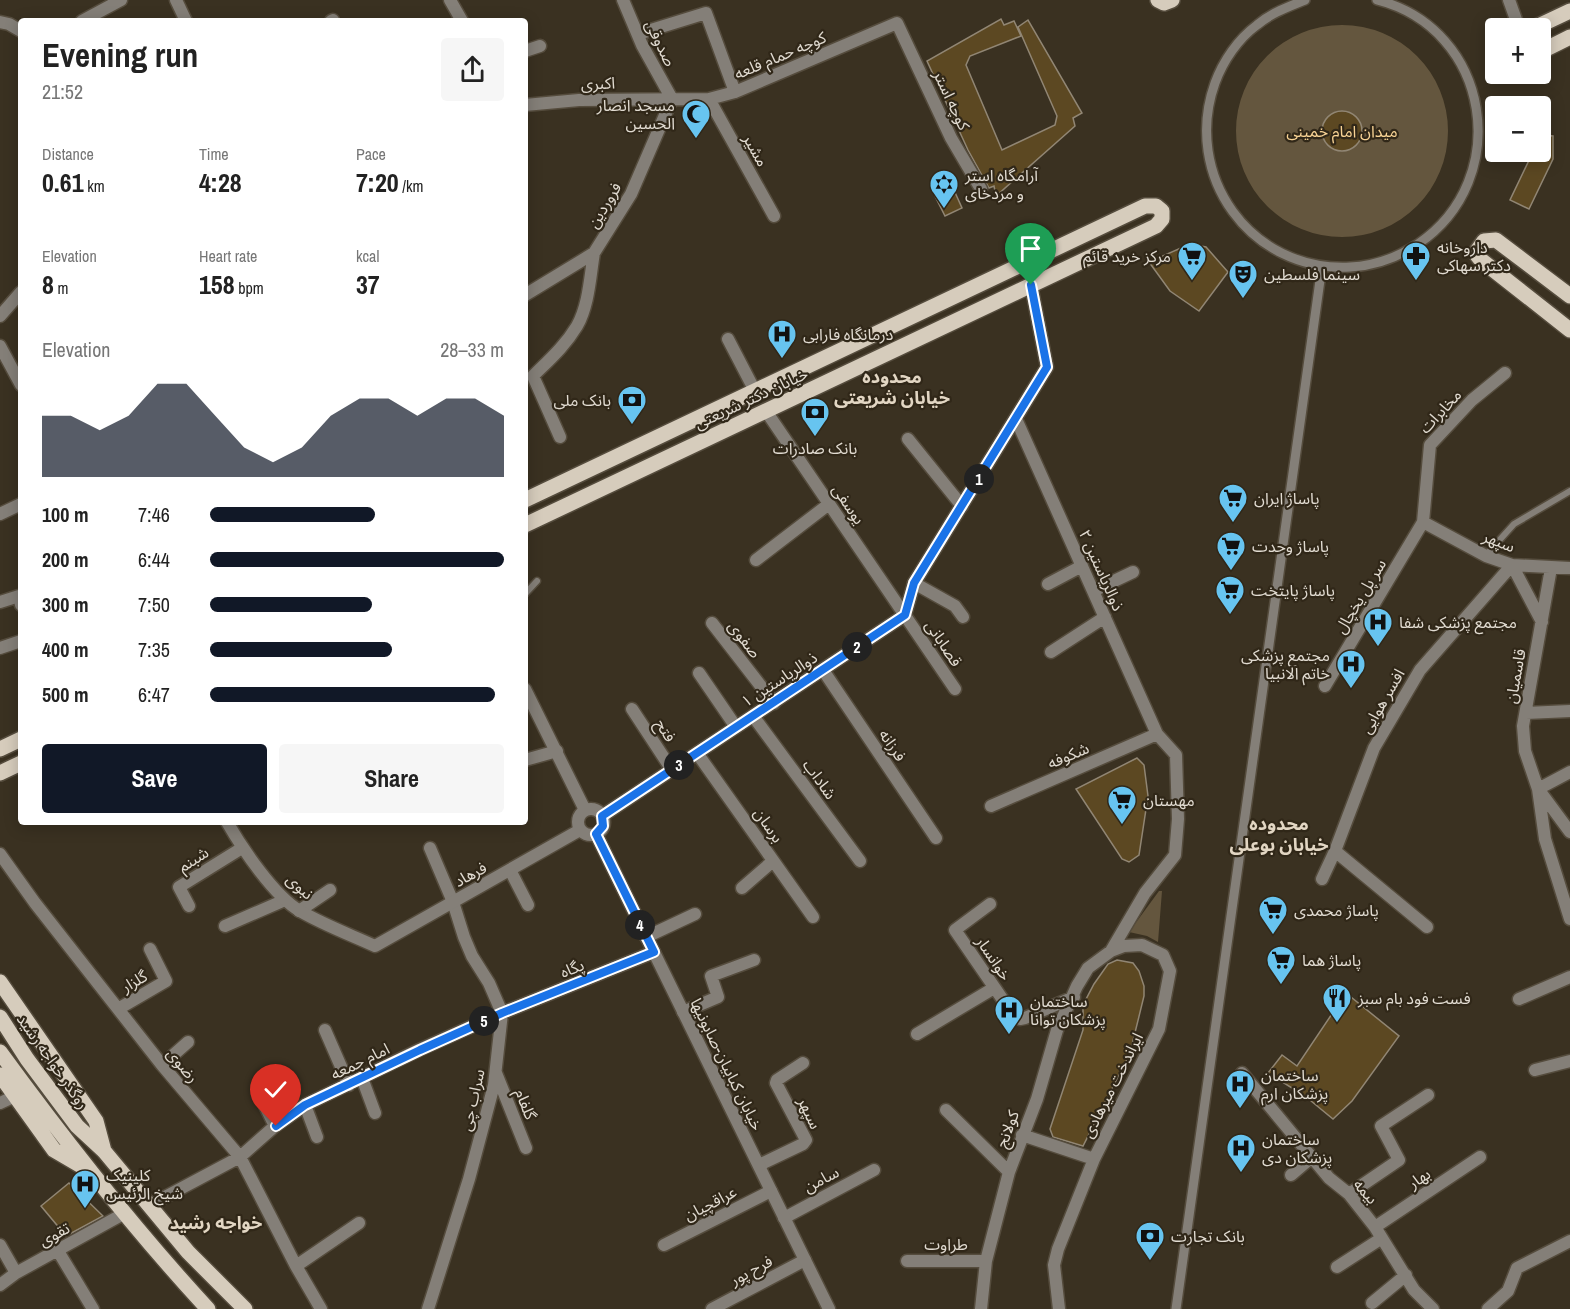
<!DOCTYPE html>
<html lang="en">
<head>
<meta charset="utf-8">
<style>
  body { margin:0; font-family:"Archivo Narrow","Noto Sans Arabic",sans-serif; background:#f6f6f6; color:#222; height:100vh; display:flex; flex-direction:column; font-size:22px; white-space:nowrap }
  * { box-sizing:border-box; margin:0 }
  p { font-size:20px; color:#767676 }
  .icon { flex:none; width:33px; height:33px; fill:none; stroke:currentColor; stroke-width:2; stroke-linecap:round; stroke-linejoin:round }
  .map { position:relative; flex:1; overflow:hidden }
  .panel { position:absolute; left:18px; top:18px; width:510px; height:807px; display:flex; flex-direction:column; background:#fff; border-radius:6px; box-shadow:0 3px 15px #0003 }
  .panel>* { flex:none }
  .tools { position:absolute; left:1485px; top:18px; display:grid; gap:12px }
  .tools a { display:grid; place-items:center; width:66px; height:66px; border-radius:6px; background:#fff; box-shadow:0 3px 15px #0003; font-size:30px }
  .pin { position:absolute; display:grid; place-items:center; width:51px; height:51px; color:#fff; margin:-62px -26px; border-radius:50% 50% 50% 0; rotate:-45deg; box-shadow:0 0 6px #0007 }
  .pin .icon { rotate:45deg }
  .km { position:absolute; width:30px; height:30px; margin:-15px; border-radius:50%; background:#222; color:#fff; font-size:16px; line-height:30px; text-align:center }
  .round { display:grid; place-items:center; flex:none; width:63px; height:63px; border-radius:6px; background:#f6f6f6 }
  .overview { display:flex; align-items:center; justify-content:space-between; height:102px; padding:0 24px }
  h1 { font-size:33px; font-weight:800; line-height:45px }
  .stats { display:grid; grid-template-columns:repeat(3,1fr); gap:9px; height:102px; padding:6px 24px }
  .stats div { display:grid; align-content:center }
  .stats b { font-size:26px; font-weight:800 }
  .stats small { font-size:16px; font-weight:400 }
  .stats p { font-size:16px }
  .chart { height:168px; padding:12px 24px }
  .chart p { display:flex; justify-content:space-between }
  .chart svg { width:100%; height:108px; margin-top:6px; fill:#111827; opacity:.7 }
  .cta { display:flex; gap:12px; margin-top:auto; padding:12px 24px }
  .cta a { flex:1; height:69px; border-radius:6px; background:#111827; color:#fff; font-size:24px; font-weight:800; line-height:69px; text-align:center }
  .cta a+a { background:#f6f6f6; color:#222 }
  ul { padding:0 24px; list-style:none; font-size:20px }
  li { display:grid; grid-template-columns:96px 72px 1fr; align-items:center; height:45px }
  li i { height:15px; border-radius:8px; background:#111827 }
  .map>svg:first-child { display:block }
</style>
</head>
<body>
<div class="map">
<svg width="1570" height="1309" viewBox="0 0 1570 1309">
  <rect width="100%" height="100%" fill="#3a3121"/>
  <path fill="#64563e" d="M1236 131a106 106 0 1 1 212 0a106 106 0 1 1-212 0Z
    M1159,891H1162L1158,942L1147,936L1129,932Z"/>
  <path fill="#5c4822" stroke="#918674" stroke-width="1.5" d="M1001,19L1004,25L1014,21L1021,36L970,56L966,65L1002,150L1055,125L1057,116L1018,27L1028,20L1082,113L1073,118L1075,126L996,196L994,186L989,188L968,150L927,61Z
    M1322 131a20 20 0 1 1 40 0a20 20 0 1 1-40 0Z
    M1540,135L1553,136V159L1529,209L1510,200L1533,152H1540Z
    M953,188L962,208L945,216L935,196Z
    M1190,244L1206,247L1228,272L1199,311L1170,291L1149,262Z
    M1137,758L1144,765L1148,796L1139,855L1129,862L1122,859L1076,789Z
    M1117,960L1133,963L1139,971L1144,986V996L1130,1053L1083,1146L1053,1137L1050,1129L1083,1030V1005L1094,984L1108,964Z
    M1346,993L1399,1036L1352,1101L1333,1119L1305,1096L1268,1073L1282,1055L1297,1066Z
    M69,1183L103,1216L66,1236L41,1206Z"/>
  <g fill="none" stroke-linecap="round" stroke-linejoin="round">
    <g stroke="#554c3d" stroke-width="9">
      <path id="service" d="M1486,555L1514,524L1570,491
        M525,594L537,581"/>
    </g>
    <g stroke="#554c3d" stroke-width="12">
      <path id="pedestrian" d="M1305,0C1288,7 1271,13 1257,25C1238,39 1223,61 1215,83C1182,175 1250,272 1350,267C1374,266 1398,257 1418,244C1514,179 1491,29 1377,0
        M1176,1309L1322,266"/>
    </g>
    <g stroke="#554c3d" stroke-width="15">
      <path id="minor" d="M176,0L186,21
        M450,0L462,21
        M623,0L642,45L672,99
        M1509,0L1519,28
        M82,21L121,0
        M331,21L333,20
        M0,22L9,24L21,31
        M638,34L706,13L735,92
        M525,51L540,46
        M709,99L774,216
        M525,105L579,100L709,99L735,92L897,23L951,138L981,189
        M525,295L594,253L631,194L672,99
        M0,316L21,292
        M728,339L755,391
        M0,346L21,385
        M766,411L955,689
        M1016,419L1157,734L1176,755L1178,819L1175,855L1145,893L1111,951
        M560,437L533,376C549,360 565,346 577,326C589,305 590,276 594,253
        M908,439L962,506
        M0,514L21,504
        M1423,522L1486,556L1512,565L1570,568
        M756,560L829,504
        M1551,568L1523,726L1525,751L1538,789L1545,839L1570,919
        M914,583L955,606L963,617
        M1048,584L1082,566
        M1093,591L1133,572
        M0,602L19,596L21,605
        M712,623L774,703
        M0,648L21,641
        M1051,652L1105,617
        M823,670L936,838
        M699,673L736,727
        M1325,686L1423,522L1430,445L1472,400L1505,373
        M632,709L672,770
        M1526,713L1570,711
        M753,716L860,861
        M697,753L813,917
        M525,760L557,751
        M1538,789L1570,772
        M1539,790L1570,832
        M991,806L1157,734
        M1335,851L1427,927
        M0,854L35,903L162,1065L240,1157L296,1266L321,1309
        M510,870L528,905
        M1322,879L1335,851L1374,748L1420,670L1512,565L1542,622
        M742,888L773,861
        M990,904L955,930L1014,1016L1020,1019L1025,1018L1074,997
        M189,906L179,887L242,848
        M299,911L330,890
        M225,926L285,900
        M646,937L695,914
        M1519,999L1570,977
        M118,1009L166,981L150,949
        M683,1012L718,997L711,976L754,960
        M325,1030L349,1085
        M917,1034L994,988
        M162,1065L188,1042
        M1535,1070L1570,1061
        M496,1073L526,1148
        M1242,1073L1329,1178L1349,1194L1375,1227L1414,1290L1433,1309
        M362,1078L375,1113
        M0,1103L15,1096
        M305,1105L317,1137
        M265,1106L275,1126
        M946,1110L1009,1172
        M1022,1135L1094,1159
        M759,1165L803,1144L806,1140L776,1083L777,1080L803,1063
        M1291,1175L1312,1157
        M1349,1194L1399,1160L1381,1126L1428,1095
        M148,1206L240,1157L275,1126L305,1105L419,1050L502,1013L654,952
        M784,1218L874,1170
        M1375,1227L1480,1157
        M0,1245L16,1273
        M664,1245L771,1191
        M58,1251L93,1309
        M907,1261H986
        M296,1266L359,1223
        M1337,1267L1382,1238
        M0,1285L16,1273L125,1213
        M1372,1303L1406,1275
        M428,1309L469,1179L494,1085L502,1013L489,983L472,956L464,937L453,902L430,848
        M712,1309L805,1260
        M981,1309L986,1261L1009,1172L1037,1099L1057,1030L1077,986L1088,968L1111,951L1124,946L1142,945L1163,955L1170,971L1159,1029L1094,1159L1058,1249L1054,1265L1059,1309
        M1488,1309L1508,1291L1517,1268L1570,1241"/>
    </g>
    <g stroke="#554c3d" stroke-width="15">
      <path id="tertiary" d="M525,689L585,810
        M578 822a13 13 0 1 1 26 0a13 13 0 1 1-26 0Z
        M602,816L905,615L914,583L1047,367L1031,285
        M227,822C242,848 274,896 300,911C324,925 351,935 375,946L580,830
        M596,834L829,1309"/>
    </g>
    <g stroke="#554c3d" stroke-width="18">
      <path id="primary" d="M1158,0L1164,3L1172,0
        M1534,28L1570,11
        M1540,52L1570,37
        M1570,296L1496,240L1484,241L1477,251V255L1481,260L1570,330
        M525,500L1145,206H1156L1162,211V219L1156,226L525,525
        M0,749L21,739
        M0,773L21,763
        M0,982L96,1121L104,1151
        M0,1017L27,1059L77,1126L104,1151L188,1252L245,1309
        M0,1052C65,1141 133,1228 208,1309
        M0,1075L54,1150L83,1167"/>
    </g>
    <use href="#service" stroke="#847f78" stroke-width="6"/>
    <use href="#pedestrian" stroke="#847f78" stroke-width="9"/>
    <use href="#minor" stroke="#847f78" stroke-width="12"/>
    <use href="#tertiary" stroke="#847f78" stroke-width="12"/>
    <use href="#primary" stroke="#d6ccbc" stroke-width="15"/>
  </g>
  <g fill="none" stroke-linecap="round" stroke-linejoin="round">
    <g stroke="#fff" stroke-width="12">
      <path id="route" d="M276,1126L305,1105L420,1050L502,1013L654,952L596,834L603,826L602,816L905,615L914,583L1047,367L1031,285"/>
    </g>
    <use href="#route" stroke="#1a73e8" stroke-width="8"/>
  </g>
  <defs>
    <g id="mosque-pin" transform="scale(1.5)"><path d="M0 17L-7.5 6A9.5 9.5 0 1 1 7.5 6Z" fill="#67c4f0" stroke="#302718"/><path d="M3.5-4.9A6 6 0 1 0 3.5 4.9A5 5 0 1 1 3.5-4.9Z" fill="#111"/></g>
    <g id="synagogue-pin" transform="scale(1.5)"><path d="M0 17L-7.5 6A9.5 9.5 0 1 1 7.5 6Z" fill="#67c4f0" stroke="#302718"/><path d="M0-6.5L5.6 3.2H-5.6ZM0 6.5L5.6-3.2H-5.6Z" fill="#111"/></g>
    <g id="supermarket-pin" transform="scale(1.5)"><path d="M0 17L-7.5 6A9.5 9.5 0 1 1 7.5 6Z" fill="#67c4f0" stroke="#302718"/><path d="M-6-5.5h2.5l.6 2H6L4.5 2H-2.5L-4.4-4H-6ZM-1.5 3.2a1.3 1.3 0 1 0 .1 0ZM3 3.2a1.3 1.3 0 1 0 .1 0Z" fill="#111"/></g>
    <g id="pharmacy-pin" transform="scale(1.5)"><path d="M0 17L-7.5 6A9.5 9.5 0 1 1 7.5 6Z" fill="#67c4f0" stroke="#302718"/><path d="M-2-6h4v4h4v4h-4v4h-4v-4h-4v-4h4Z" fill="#111"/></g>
    <g id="theatre-pin" transform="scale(1.5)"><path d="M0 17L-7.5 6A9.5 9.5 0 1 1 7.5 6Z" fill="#67c4f0" stroke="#302718"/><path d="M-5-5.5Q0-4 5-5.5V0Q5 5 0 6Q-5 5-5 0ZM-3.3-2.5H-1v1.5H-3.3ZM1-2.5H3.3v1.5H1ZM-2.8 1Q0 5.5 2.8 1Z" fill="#111"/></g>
    <g id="hospital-pin" transform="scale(1.5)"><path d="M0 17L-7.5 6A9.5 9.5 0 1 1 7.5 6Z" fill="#67c4f0" stroke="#302718"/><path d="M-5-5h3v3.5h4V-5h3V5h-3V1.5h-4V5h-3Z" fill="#111"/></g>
    <g id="bank-pin" transform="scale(1.5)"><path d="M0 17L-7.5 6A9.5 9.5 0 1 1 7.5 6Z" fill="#67c4f0" stroke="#302718"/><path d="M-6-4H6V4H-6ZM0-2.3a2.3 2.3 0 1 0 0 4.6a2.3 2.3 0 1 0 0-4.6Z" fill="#111"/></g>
    <g id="restaurant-pin" transform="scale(1.5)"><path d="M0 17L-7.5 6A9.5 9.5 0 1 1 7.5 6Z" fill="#67c4f0" stroke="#302718"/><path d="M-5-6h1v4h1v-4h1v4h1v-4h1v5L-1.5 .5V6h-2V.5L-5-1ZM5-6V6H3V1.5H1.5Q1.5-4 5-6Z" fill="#111"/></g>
  </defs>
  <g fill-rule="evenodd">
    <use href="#mosque-pin" x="696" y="114"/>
    <use href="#synagogue-pin" x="944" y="184"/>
    <use href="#supermarket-pin" x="1192" y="256"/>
    <use href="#pharmacy-pin" x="1416" y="256"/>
    <use href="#theatre-pin" x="1243" y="274"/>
    <use href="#hospital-pin" x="782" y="334"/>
    <use href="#bank-pin" x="632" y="400"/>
    <use href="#bank-pin" x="815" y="412"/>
    <use href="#supermarket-pin" x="1233" y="498"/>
    <use href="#supermarket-pin" x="1231" y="546"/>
    <use href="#supermarket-pin" x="1230" y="590"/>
    <use href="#hospital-pin" x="1378" y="622"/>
    <use href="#hospital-pin" x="1351" y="664"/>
    <use href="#supermarket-pin" x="1122" y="800"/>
    <use href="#supermarket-pin" x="1273" y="910"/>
    <use href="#supermarket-pin" x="1281" y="960"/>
    <use href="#restaurant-pin" x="1337" y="998"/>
    <use href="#hospital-pin" x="1009" y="1010"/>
    <use href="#hospital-pin" x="1240" y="1084"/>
    <use href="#hospital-pin" x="1241" y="1148"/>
    <use href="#hospital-pin" x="85" y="1184"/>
    <use href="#bank-pin" x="1150" y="1236"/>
  </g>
  <g text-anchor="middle" stroke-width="4.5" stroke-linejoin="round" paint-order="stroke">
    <g font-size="16" fill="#e1dbd1" stroke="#302718">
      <text transform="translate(661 43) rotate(64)" y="6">صدوقی</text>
      <text transform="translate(780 55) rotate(-23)" y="6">کوچه حمام قلعه</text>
      <text transform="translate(598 83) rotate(-2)" y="6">اکبری</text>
      <text transform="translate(952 100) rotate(65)" y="6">کوچه استر</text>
      <text transform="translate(756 150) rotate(61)" y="6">مشیر</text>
      <text transform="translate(604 205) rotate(-59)" y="6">فروردین</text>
      <text transform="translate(751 398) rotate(-25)" y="6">خیابان دکتر شریعتی</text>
      <text transform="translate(1440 411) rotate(-47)" y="6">مخابرات</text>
      <text transform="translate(849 504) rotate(56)" y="6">یوسفی</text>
      <text transform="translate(1499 541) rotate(21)" y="6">سپهر</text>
      <text transform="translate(1102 570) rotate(66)" y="6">ذوالریاستین ۲</text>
      <text transform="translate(1360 596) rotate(-59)" y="6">سر پل یخچال</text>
      <text transform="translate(745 639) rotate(52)" y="6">صفوی</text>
      <text transform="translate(944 643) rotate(56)" y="6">قصابانی</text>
      <text transform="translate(1515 676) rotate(-80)" y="6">قاسمیان</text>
      <text transform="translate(779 679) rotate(-33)" y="6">ذوالریاستین ۱</text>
      <text transform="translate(1382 701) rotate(-60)" y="6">افسر هوایی</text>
      <text transform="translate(666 730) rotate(57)" y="6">فتح</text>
      <text transform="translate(893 745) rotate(56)" y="6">فرزانه</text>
      <text transform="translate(1068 755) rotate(-23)" y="6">شکوفه</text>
      <text transform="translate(820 779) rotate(54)" y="6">شاداب</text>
      <text transform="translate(769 825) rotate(55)" y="6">برسان</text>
      <text transform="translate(193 859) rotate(-32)" y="6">شبنم</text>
      <text transform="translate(470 874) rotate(-29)" y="6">فرهاد</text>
      <text transform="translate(300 886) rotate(41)" y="6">نبوی</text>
      <text transform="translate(994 958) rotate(56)" y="6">خوانسار</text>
      <text transform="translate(572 968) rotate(-22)" y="6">پگاه</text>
      <text transform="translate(134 981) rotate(-30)" y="6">گلزار</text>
      <text transform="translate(53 1061) rotate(55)" y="6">روگذر خواجه رشید</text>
      <text transform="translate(360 1061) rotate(-26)" y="6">امام جمعه</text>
      <text transform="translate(727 1064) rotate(64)" y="6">خیابان کبابیان-صابونیها</text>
      <text transform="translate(183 1065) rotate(50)" y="6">رضوی</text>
      <text transform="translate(1112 1085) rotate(-63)" y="6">ایراندخت میرهادی</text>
      <text transform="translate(472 1100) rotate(-77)" y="6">سراب چی</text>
      <text transform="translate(526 1104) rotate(68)" y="6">گلفام</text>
      <text transform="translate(810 1113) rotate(65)" y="6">سپهر</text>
      <text transform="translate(1007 1129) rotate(-70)" y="6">کولانج</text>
      <text transform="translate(1419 1178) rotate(-34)" y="6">بهار</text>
      <text transform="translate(821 1179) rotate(-28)" y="6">سامن</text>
      <text transform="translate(1366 1191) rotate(48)" y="6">بیمه</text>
      <text transform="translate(710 1203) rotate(-27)" y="6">عراقچیان</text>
      <text transform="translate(54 1234) rotate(-29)" y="6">تقوی</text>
      <text x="946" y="1250">طراوت</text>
      <text transform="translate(751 1270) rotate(-28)" y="6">فرح پور</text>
    </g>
    <g font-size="16" fill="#e1dbd1" stroke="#302718" text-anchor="start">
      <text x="675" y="111" text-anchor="end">مسجد انصار<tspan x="675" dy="18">الحسین</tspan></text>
      <text x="965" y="181">آرامگاه استر<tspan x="965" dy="18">و مردخای</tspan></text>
      <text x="1437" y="253">داروخانه<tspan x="1437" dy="18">دکتر سهاکی</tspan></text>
      <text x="1171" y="262" text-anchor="end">مرکز خرید قائم</text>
      <text x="1264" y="280">سینما فلسطین</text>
      <text x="803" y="340">درمانگاه فارابی</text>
      <text x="611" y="406" text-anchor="end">بانک ملی</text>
      <text x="815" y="454" text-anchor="middle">بانک صادرات</text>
      <text x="1254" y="504">پاساژ ایران</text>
      <text x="1252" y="552">پاساژ وحدت</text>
      <text x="1251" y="596">پاساژ پایتخت</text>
      <text x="1399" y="628">مجتمع پزشکی شفا</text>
      <text x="1330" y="661" text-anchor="end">مجتمع پزشکی<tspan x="1330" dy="18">خاتم الانبیا</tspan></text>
      <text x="1143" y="806">مهستان</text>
      <text x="1294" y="916">پاساژ محمدی</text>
      <text x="1302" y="966">پاساژ هما</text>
      <text x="1358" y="1004">فست فود بام سبز</text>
      <text x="1030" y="1007">ساختمان<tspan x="1030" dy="18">پزشکان توانا</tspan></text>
      <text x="1261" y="1081">ساختمان<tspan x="1261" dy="18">پزشکان ارم</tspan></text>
      <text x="1262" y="1145">ساختمان<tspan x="1262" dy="18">پزشکان دی</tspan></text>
      <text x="106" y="1181">کلینیک<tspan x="106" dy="18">شیخ الرئیس</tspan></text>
      <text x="1171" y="1242">بانک تجارت</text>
    </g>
    <g font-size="16" fill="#f8d394" stroke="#302718">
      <text x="1342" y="137">میدان امام خمینی</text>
    </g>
    <g font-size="18" font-weight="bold" fill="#e2d6c3" stroke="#302718">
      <text x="892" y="383">محدوده<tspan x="892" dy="21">خیابان شریعتی</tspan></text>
      <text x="1279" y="830">محدوده<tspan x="1279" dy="21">خیابان بوعلی</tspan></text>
      <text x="216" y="1229">خواجه رشید</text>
    </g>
  </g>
</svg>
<div class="tools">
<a>+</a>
<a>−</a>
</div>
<div class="pin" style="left:1031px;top:285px;background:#1e9e55"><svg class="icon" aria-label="arrive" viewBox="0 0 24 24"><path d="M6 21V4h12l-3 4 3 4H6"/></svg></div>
<div class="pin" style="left:276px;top:1126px;background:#d93025"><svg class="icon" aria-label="check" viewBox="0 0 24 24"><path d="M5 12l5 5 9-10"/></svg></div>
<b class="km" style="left:979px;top:479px">1</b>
<b class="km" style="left:857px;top:647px">2</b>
<b class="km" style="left:679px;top:765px">3</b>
<b class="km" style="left:640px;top:925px">4</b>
<b class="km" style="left:484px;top:1021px">5</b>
<section class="panel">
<div class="overview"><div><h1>Evening run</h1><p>21:52</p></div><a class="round"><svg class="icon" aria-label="share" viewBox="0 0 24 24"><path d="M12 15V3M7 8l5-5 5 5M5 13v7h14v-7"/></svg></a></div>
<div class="stats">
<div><p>Distance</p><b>0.61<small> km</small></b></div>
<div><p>Time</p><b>4:28</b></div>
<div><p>Pace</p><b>7:20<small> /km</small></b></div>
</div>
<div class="stats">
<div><p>Elevation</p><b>8<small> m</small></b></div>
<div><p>Heart rate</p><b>158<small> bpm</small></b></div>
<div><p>kcal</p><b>37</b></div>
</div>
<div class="chart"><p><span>Elevation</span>28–33 m</p>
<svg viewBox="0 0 160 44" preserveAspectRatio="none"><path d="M0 44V19L10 19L20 25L30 19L40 6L50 6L60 19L70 32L80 38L90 32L100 19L110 12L120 12L130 19L140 12L150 12L160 19V44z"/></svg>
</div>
<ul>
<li><b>100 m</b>7:46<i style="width:56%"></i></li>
<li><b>200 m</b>6:44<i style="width:100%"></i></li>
<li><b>300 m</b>7:50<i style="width:55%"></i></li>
<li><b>400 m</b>7:35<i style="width:62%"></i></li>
<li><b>500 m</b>6:47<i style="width:97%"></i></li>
</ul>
<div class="cta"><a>Save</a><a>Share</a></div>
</section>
</div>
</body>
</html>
